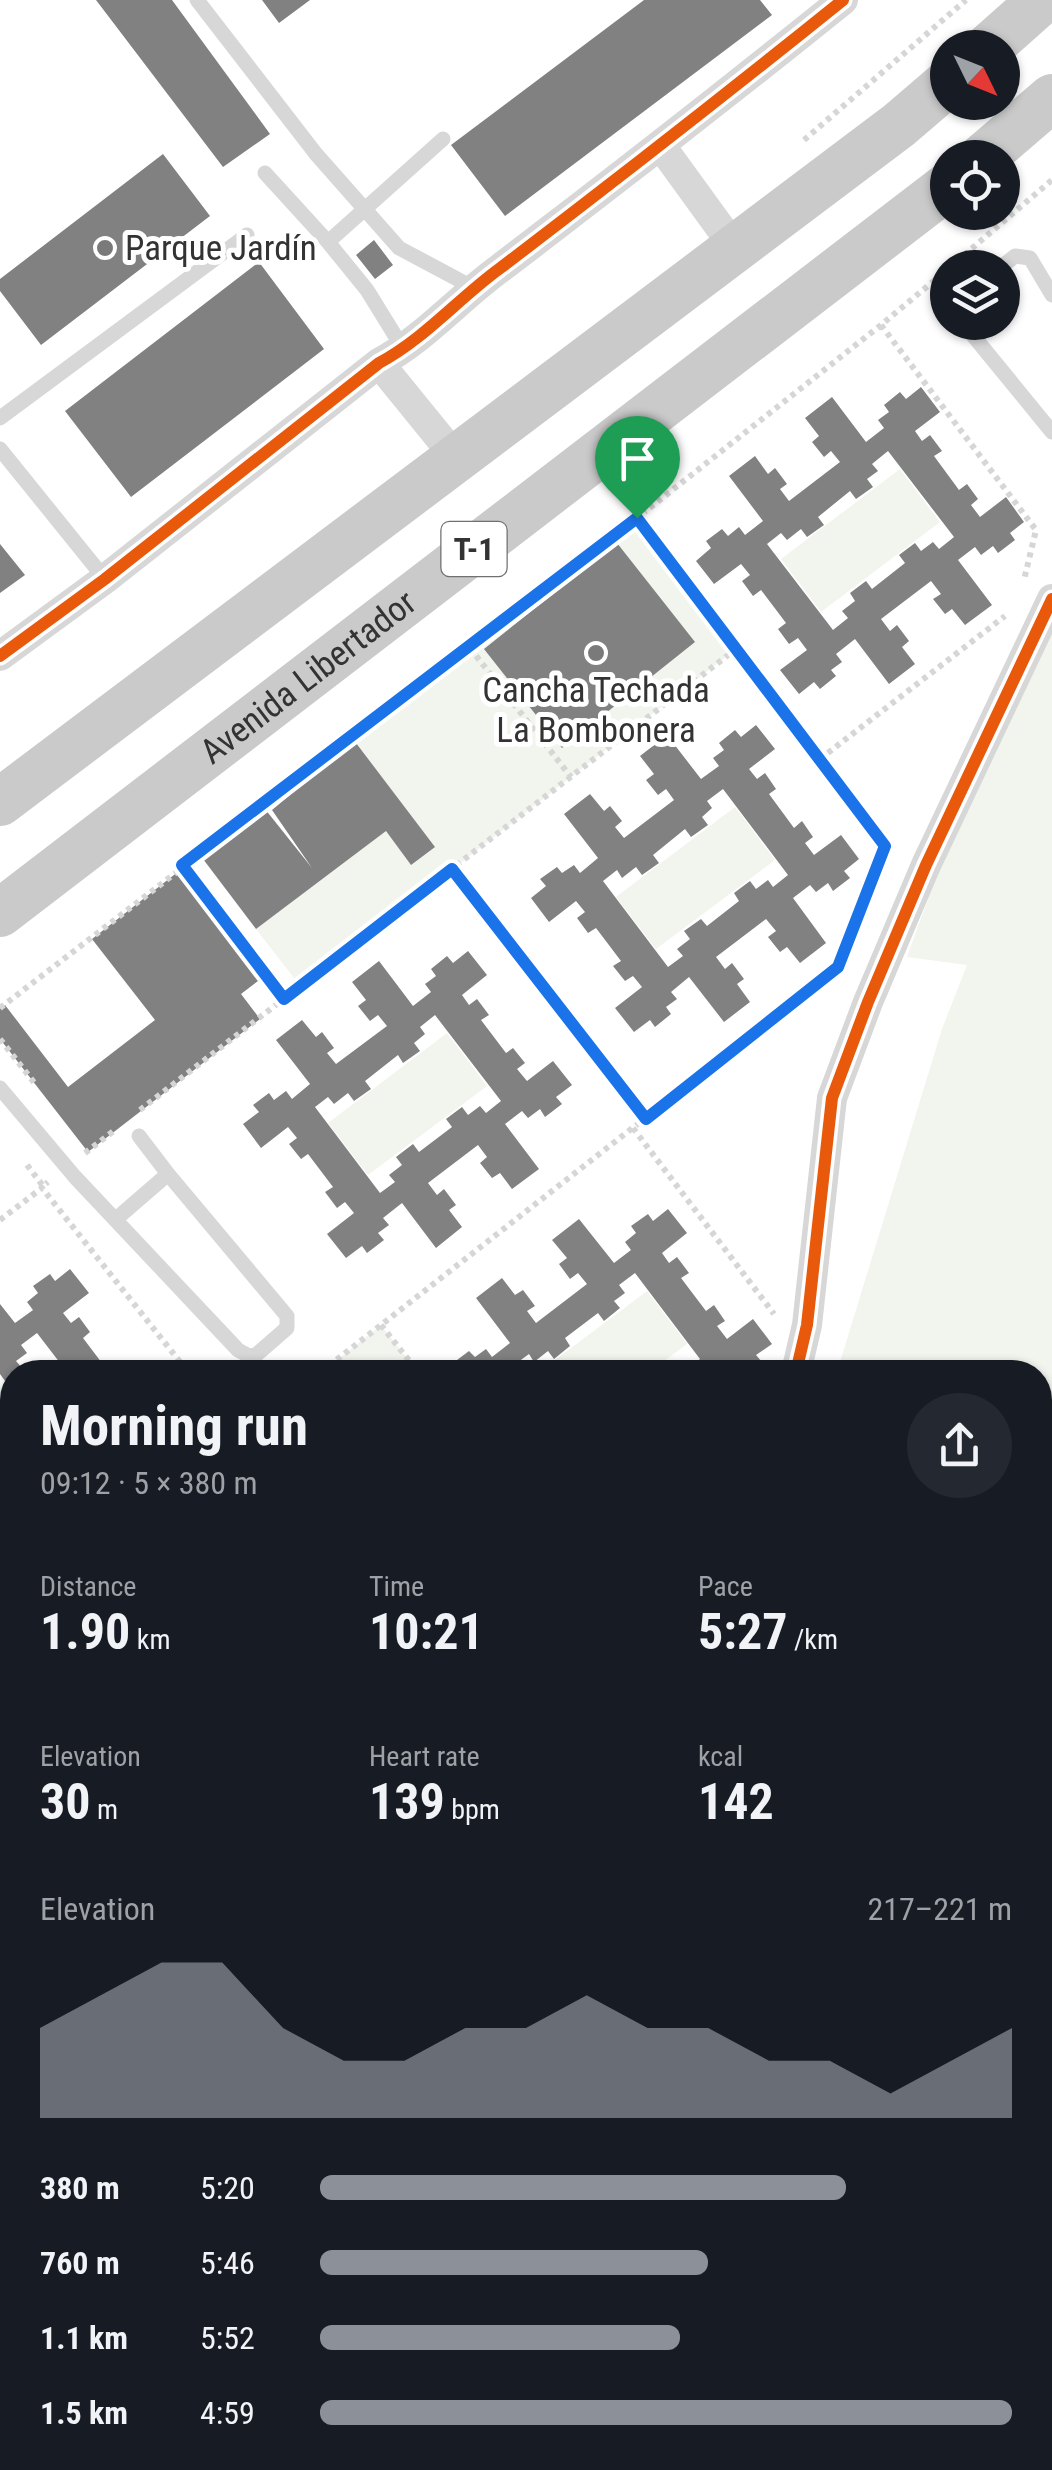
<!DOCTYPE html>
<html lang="en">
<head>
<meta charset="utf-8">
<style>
  body { margin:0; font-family:"Roboto Condensed",sans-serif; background:#242831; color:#f1f3f6; height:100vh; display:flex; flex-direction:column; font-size:38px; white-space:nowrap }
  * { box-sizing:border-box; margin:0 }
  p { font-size:32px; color:#9ea1a6 }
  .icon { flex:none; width:55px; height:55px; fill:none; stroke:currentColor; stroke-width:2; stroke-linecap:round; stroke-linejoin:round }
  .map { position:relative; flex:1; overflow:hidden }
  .panel { position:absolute; left:0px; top:1360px; width:1052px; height:1110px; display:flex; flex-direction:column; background:#171b24; border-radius:40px 40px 0 0; box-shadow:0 2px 8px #0004 }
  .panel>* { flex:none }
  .needle { width:65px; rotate:133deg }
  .tools { position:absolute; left:930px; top:30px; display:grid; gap:20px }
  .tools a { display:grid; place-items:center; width:90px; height:90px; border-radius:50%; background:#171b24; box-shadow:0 2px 8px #0004; font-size:50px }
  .pin { position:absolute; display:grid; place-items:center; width:85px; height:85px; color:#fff; margin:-102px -42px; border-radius:50% 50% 50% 0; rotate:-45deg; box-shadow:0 0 10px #0007 }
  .pin .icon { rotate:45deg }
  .round { display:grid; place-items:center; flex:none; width:105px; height:105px; border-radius:52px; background:#242831 }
  .head { display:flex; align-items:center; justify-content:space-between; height:170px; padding:0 40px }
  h1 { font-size:55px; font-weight:700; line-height:75px }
  .stats { display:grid; grid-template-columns:repeat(3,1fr); gap:15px; height:170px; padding:10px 40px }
  .stats div { display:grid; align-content:center }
  .stats b { font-size:50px; font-weight:700 }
  .stats small { font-size:28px; font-weight:400 }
  .stats p { font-size:28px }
  .chart { height:280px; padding:20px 40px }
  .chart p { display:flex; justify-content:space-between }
  .chart svg { width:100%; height:180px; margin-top:10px; fill:#8c9099; opacity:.7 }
  ul { padding:0 40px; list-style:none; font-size:32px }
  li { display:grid; grid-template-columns:160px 120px 1fr; align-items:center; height:75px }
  li i { height:25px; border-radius:12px; background:#8c9099 }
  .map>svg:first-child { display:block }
</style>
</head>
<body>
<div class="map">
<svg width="1052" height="2470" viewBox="0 0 1052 2470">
  <rect width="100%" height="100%" fill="#fff"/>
  <path fill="#f1f5ed" d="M900,469L940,522L821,612L781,559Z
    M637,518L736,649L301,987L256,929L386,831L411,865L434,846L353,739Z
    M1052,624V1794L1040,1812V1666L1045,1658L1040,1654V1372H837L942,1029L967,965L907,957L938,871Z
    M735,807L775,860L656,949L616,897Z
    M447,1033L487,1086L368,1175L328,1123Z
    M647,1291L687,1344L649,1372H539Z
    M381,1325L418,1372H352L340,1358Z
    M12,1378V1461L0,1471V1388Z
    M222,2458H664L654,2470H211Z"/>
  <path fill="#818181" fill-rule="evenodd" d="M96,0H172L270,134L223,167Z
    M262,0H310L279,23Z
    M644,0H760L772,15L505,216L451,145Z
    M163,154L210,216L41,345L0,291V279Z
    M374,240L393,265L375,279L356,255Z
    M259,262L324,349L131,497L65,411Z
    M921,387L940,412L915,431L922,441L930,435L942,451L934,456L959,490L967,484L978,499L971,505L980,517L1006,497L1024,522L1010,533L1015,540L998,553L993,546L981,555L975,547L958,560L992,605L965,625L952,609L945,614L933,599L941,594L931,581L881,619L890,631L897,625L909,641L902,647L915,664L889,684L855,639L836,654L842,662L831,670L836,676L820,689L814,682L799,694L780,670L807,650L798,638L789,644L778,629L786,623L761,590L753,596L742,581L750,575L741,564L714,584L696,561L711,548L706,541L722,529L728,536L739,527L745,535L763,521L729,476L755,456L768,474L775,468L787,484L780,489L789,501L840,462L831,451L824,457L812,442L819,436L805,418L832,397L866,442L884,428L878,420L889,412L884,405L900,392L906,399ZM888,451L954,537L939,549L933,542L921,551L915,543L899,555L905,563L872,589L866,581L850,593L855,601L842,611L848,618L833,630L767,544L781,533L787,540L801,529L807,537L824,525L818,517L850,491L856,499L873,487L867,479L878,471L872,464Z
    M617,543L695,642L562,748L484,649Z
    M0,544L25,575L0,593Z
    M756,725L775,749L749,769L757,779L765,773L776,789L769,794L794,828L802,821L813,837L805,843L814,855L841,835L859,859L844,871L850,878L833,891L828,883L816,892L810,885L793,898L826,943L800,963L787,947L780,952L768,937L776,931L766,919L716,957L725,969L732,963L744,979L737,984L750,1002L724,1022L689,977L671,992L677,999L666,1007L671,1014L655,1027L650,1020L634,1032L615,1008L642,987L633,976L625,981L613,966L621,961L596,928L588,933L577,918L585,912L576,901L549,922L531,898L546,886L540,879L557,867L562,873L574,865L580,873L598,858L564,814L590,794L604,811L610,806L622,821L615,827L624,838L674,800L666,789L658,795L646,780L654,774L640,756L667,735L701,779L719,766L713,758L724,750L719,743L735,730L741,737ZM723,789L788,875L773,887L768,880L756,889L750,881L734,893L739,901L707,926L701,919L684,931L690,939L677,949L683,956L668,967L603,881L617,870L622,878L636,867L642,875L659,863L653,855L685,829L691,837L708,825L702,817L712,808L707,801Z
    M353,739L435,847L411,865L386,831L256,929L200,855L265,809L312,868L272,810L332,760L329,756Z
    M179,871L262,978L241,994L260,1019L88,1152L0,1039V1009L5,1005L68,1087L155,1020L92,939Z
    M468,951L487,975L462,995L469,1005L477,999L489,1015L481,1020L506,1053L513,1048L525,1063L517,1069L527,1081L553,1061L572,1085L556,1097L562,1104L545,1117L540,1109L528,1118L522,1111L505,1124L539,1169L512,1189L500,1173L492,1178L480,1163L487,1157L478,1145L428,1183L437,1195L444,1189L456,1205L449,1210L462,1227L436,1248L402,1203L383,1218L389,1225L378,1233L384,1240L367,1253L362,1246L346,1258L327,1234L354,1213L345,1202L337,1208L325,1192L333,1187L308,1154L301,1159L289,1144L297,1138L288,1127L261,1148L243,1124L259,1112L253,1105L269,1093L274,1100L286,1091L292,1099L310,1084L276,1040L302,1020L316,1037L322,1032L334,1048L327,1053L336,1064L387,1026L378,1015L370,1021L358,1006L366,1000L352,982L379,961L413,1006L431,992L425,984L436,976L431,969L447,956L453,963ZM435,1015L501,1101L486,1113L480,1106L468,1115L462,1107L446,1119L452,1127L419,1152L413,1144L396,1157L402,1165L389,1175L395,1182L380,1193L315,1107L328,1097L334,1104L348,1093L354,1101L371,1089L365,1081L398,1055L403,1063L420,1051L414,1043L425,1034L420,1027Z
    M668,1209L687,1233L662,1253L669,1263L677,1257L689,1273L681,1278L706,1311L714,1305L725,1321L717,1326L727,1339L753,1319L772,1344L756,1355L762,1362L748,1372L740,1367L733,1372H725L722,1369L717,1372H652L663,1365L668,1372L680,1363L685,1371L700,1359L635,1273L619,1285L625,1293L614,1301L620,1308L604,1321L598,1313L565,1338L570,1346L554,1359L548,1351L534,1362L529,1354L514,1365L520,1372H455L459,1370L453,1363L469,1351L475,1357L486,1349L492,1357L510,1343L476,1298L502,1278L515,1295L523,1290L535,1306L527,1311L536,1323L587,1284L578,1273L570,1279L559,1264L567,1258L552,1240L579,1219L614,1263L631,1250L625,1242L636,1233L631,1226L648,1214L653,1221Z
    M70,1269L89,1293L63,1313L71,1323L79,1317L90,1332L83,1338L108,1371L116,1365L121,1372H67L37,1333L21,1345L27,1353L16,1361L22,1368L5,1381L0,1374V1304L15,1323L33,1310L27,1302L38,1293L33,1286L50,1274L55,1281Z
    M12,1464V1532L4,1521L0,1523V1486L4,1483L0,1474Z
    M12,2415V2458H78L84,2463L78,2470H0V2429Z"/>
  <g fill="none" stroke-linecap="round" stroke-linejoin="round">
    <path stroke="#d6d6d6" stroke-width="6" stroke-dasharray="5 5" stroke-linecap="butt" d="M804,140L966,0
      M949,268L1052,180
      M881,325L1036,530L1024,580
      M470,648L571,777
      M820,759L1005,616
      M182,865L284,999
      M452,869L646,1119
      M0,1008L637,518L881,325L948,269
      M0,1039L36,1085
      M140,1110L736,649
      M633,1128L774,1314
      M85,1153L115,1130
      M27,1165L43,1186L48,1182
      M0,1220L42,1188L188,1372
      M381,1325L418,1372
      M321,1372L838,967L885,845L637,518
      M0,1624L12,1614"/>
    <path stroke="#d7d7d7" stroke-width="15" d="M197,0L316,154L399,248L474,288
      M265,173L328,242L367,290L404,350
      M328,242L443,139
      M1000,268L1015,256L1030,258L1052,295
      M962,322L1052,432
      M0,418L247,235
      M0,449L105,579
      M0,1088L75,1177L238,1350L249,1356L256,1355L287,1328V1316L168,1174
      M116,1219L168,1174L139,1136
      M0,1694L12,1688"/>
    <path stroke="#d7d7d7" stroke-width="30" d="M661,146L735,248
      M379,363L457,459
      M0,656L105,579L379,363C424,339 458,299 499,269C615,181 730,91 843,0
      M796,1372L807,1325L832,1098L868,1002L926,865L1052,599
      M0,1786L12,1804
      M1040,1870L1052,1853
      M1040,1918L1052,1917
      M0,1989L12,1936
      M0,2188L12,2189
      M1040,2256L1052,2265
      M6,2356L12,2329
      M691,2470L702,2458"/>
    <g stroke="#cacaca" stroke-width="48">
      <path d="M988,48L1042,0"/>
      <path d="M982,158L1052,98"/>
      <path d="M0,802L899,125L948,83"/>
      <path id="s1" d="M0,913L948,186"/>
    </g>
    <g stroke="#fff" stroke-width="19">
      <path id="cycleway" d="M0,656L105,579L379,363C424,339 458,299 499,269C615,181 730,91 843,0
        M796,1372L807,1325L832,1098L868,1002L926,865L1052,599"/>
    </g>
    <use href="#cycleway" stroke="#e8590c" stroke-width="12"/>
  </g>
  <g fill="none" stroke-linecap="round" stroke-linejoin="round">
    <g stroke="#fff" stroke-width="20">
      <path id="route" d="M637,518L885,846L838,967L646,1119L452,869L284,999L182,865Z"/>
    </g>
    <use href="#route" stroke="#1a73e8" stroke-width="12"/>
  </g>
  <g fill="#7a7a7a" stroke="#fff" stroke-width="4">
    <circle cx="105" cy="248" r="10"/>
    <circle cx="596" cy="653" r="10"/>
  </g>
  <g text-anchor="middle" stroke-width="10" stroke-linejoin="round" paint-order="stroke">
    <rect fill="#fff" stroke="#707070" stroke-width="2.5" x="441.5" y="522" width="65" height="54" rx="8"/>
    <g font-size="32" font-weight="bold" fill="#333">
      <text x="474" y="560">T-1</text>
    </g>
    <g font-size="35" fill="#333" stroke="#fff" text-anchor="start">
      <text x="125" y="260">Parque Jardín</text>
      <text x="596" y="702" text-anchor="middle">Cancha Techada<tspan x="596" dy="40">La Bombonera</tspan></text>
    </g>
    <g font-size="35" fill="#333" stroke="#fff">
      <text dy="12" stroke="none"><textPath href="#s1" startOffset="388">Avenida Libertador</textPath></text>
    </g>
  </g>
</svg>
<div class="tools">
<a><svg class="needle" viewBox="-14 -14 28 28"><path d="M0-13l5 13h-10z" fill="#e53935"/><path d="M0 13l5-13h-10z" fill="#9ea1a6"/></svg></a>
<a><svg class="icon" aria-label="locate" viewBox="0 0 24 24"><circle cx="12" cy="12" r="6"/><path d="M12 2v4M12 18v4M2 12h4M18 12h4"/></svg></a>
<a><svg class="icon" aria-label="layers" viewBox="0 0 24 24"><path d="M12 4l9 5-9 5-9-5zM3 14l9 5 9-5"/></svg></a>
</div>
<div class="pin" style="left:637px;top:518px;background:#1e9e55"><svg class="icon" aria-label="arrive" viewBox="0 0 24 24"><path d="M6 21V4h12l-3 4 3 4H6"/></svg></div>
<section class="panel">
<div class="head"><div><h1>Morning run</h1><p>09:12 · 5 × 380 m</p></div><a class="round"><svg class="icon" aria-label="share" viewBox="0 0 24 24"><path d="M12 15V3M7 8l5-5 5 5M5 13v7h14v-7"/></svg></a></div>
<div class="stats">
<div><p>Distance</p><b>1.90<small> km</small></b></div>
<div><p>Time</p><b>10:21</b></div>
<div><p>Pace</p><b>5:27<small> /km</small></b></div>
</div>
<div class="stats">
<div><p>Elevation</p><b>30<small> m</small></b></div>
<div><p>Heart rate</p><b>139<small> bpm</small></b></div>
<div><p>kcal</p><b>142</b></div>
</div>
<div class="chart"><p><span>Elevation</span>217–221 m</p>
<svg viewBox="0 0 160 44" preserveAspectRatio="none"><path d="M0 44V22L10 14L20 6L30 6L40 22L50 30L60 30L70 22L80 22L90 14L100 22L110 22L120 30L130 30L140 38L150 30L160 22V44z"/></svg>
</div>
<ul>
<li><b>380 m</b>5:20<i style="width:76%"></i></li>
<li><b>760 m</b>5:46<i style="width:56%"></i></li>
<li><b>1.1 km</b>5:52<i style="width:52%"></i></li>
<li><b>1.5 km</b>4:59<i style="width:100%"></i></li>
</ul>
</section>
</div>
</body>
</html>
